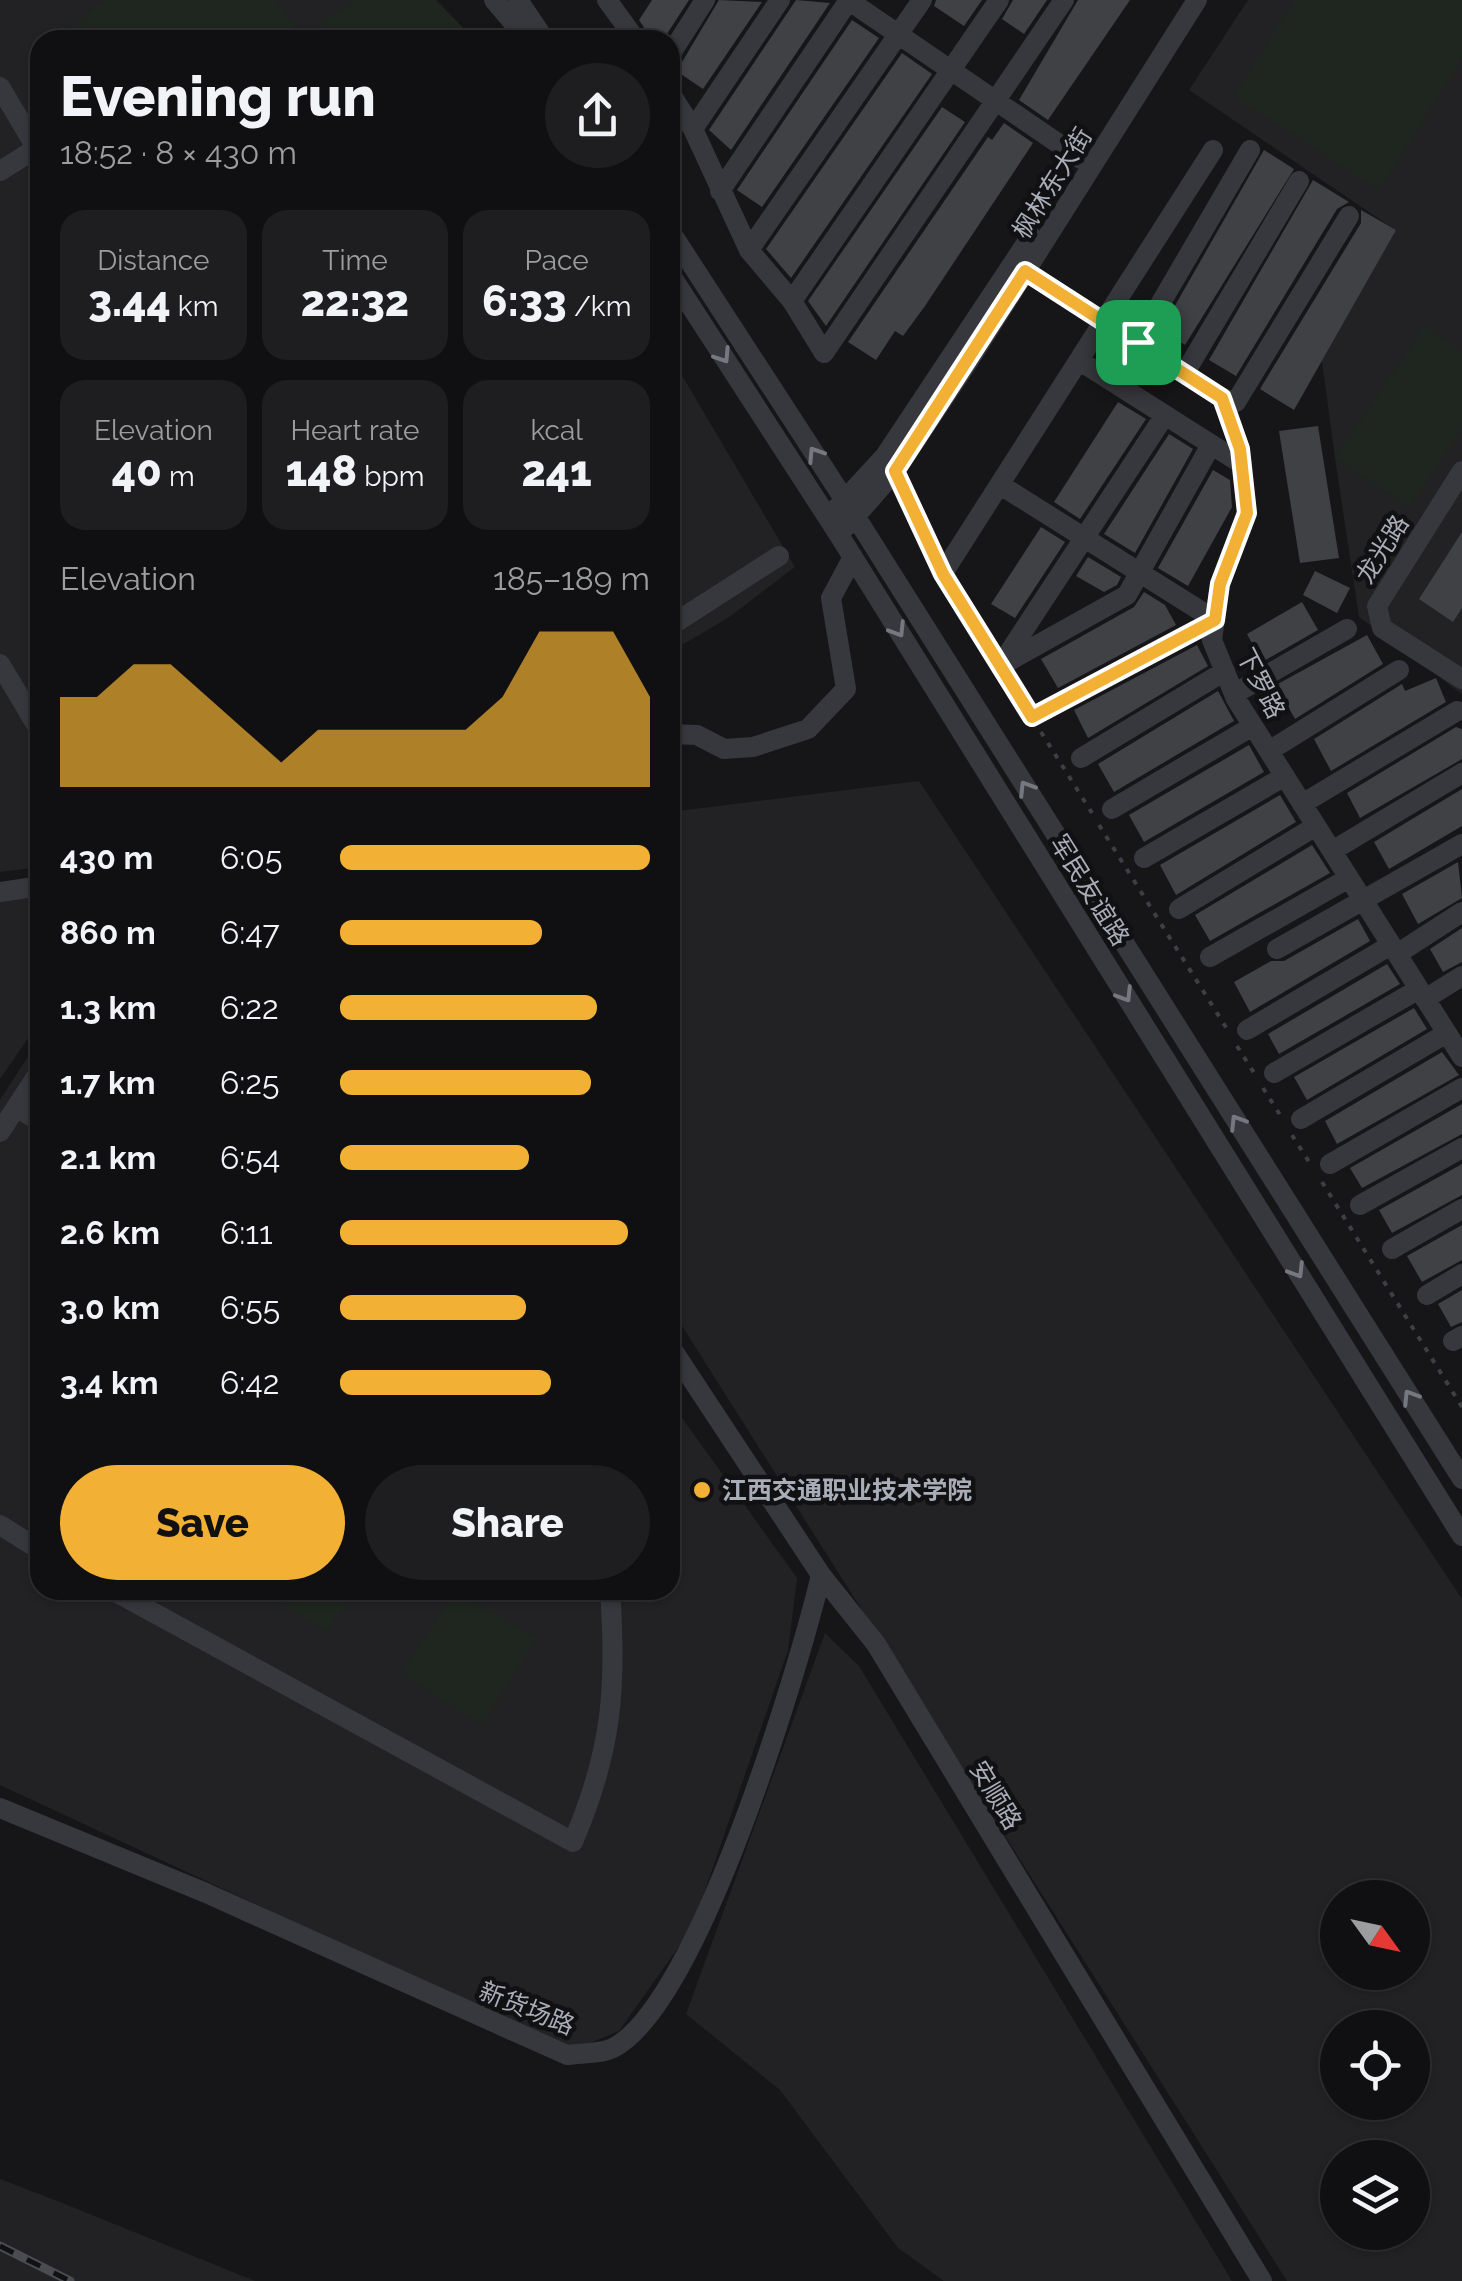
<!DOCTYPE html>
<html lang="en">
<head>
<meta charset="utf-8">
<style>
  body { margin:0; font-family:Raleway,"Noto Sans SC",sans-serif; background:#1e1e20; color:#f1f3f6; height:100vh; display:flex; flex-direction:column; font-size:38px; white-space:nowrap }
  * { box-sizing:border-box; margin:0 }
  p { font-size:32px; color:#9c9d9f }
  .icon { flex:none; width:55px; height:55px; fill:none; stroke:currentColor; stroke-width:2; stroke-linecap:round; stroke-linejoin:round }
  .map { position:relative; flex:1; overflow:hidden }
  .side { position:absolute; left:30px; top:30px; width:650px; height:1570px; display:flex; flex-direction:column; background:#101012; border-radius:30px; box-shadow:0 2px 8px #0004,0 0 0 2px #303032 }
  .side>* { flex:none }
  .needle { width:65px; rotate:123deg }
  .controls { position:absolute; left:1320px; top:1880px; display:grid; gap:20px }
  .controls a { display:grid; place-items:center; width:110px; height:110px; border-radius:50%; background:#101012; box-shadow:0 2px 8px #0004,0 0 0 2px #303032; font-size:50px }
  .pin { position:absolute; display:grid; place-items:center; width:85px; height:85px; color:#fff; margin:-42px; border-radius:20px; box-shadow:0 5px 15px #0006 }
  .round { display:grid; place-items:center; flex:none; width:105px; height:105px; border-radius:52px; background:#1e1e20 }
  .head { display:flex; align-items:center; justify-content:space-between; height:170px; padding:0 30px }
  h1 { font-size:55px; font-weight:800; line-height:75px }
  .stats { display:grid; grid-template-columns:repeat(3,1fr); gap:15px; height:170px; padding:10px 30px }
  .stats div { display:grid; align-content:center; border-radius:25px; background:#1e1e20; text-align:center }
  .stats b { font-size:42px; font-weight:800 }
  .stats small { font-size:28px; font-weight:400 }
  .stats p { font-size:28px }
  .chart { height:280px; padding:20px 30px }
  .chart p { display:flex; justify-content:space-between }
  .chart svg { width:100%; height:180px; margin-top:10px; fill:#f2b134; opacity:.7 }
  .action { display:flex; gap:20px; margin-top:auto; padding:20px 30px }
  .action a { flex:1; height:115px; border-radius:60px; background:#f2b134; color:#111; font-size:40px; font-weight:800; line-height:115px; text-align:center }
  .action a+a { background:#1e1e20; color:#f1f3f6 }
  ul { padding:0 30px; list-style:none; font-size:32px }
  li { display:grid; grid-template-columns:160px 120px 1fr; align-items:center; height:75px }
  li i { height:25px; border-radius:12px; background:#f2b134 }
  .map>svg:first-child { display:block }
</style>
</head>
<body>
<div class="map">
<svg width="1462" height="2281" viewBox="0 0 1462 2281">
  <rect width="100%" height="100%" fill="#161618"/>
  <path fill="#222225" fill-rule="evenodd" d="M0,0H436L475,40H40V867L0,872Z
    M1248,0H1462V694L1359,617L1335,458L1321,354L1394,229L1189,90Z
    M670,355L795,567L728,618L670,652Z
    M919,781L1462,1599V2281H1287L670,1307V812ZM1338,1898H1412V1972H1338ZM1338,2028H1412V2102H1338ZM1338,2158H1412V2232H1338Z
    M40,878V1021L0,1079V883Z
    M40,1038V1590H670V1401L797,1578L788,1650L692,1928L619,2031L571,2051L0,1785V1100Z
    M825,1633L859,1666L1232,2281H944L898,2248L780,2090L686,2014Z
    M0,2179L60,2202L255,2281H0Z"/>
  <path fill="#1e261f" d="M105,0H277L302,40H57Z
    M356,0H436L475,40H330L319,23Z
    M1295,0H1462V60L1379,190L1233,96Z
    M1425,326L1462,351V430L1409,508L1335,458Z
    M260,1590H354L327,1632Z
    M454,1590L537,1638L482,1725L401,1674Z"/>
  <path fill="#404145" d="M652,0H689L663,40L649,35L639,20Z
    M719,0L762,2L703,89L672,68L682,62Z
    M796,0L830,3L731,150L709,130Z
    M936,0H982L964,26L934,6Z
    M1013,0H1047L1024,34L1002,19Z
    M1078,0H1130L1048,120L1019,100Z
    M852,20L879,38L762,207L737,190Z
    M902,53L932,74L791,278L766,249Z
    M942,107L965,122L826,326L808,301Z
    M1004,123L1033,143L925,306L903,336L895,331L876,360L848,342L988,137L992,140Z
    M1264,150L1294,169L1185,345L1161,330Z
    M1313,180L1349,202L1337,209L1236,376L1209,360Z
    M1361,210L1396,230L1294,410L1260,389L1361,223Z
    M1118,402L1146,419L1080,519L1054,502Z
    M1318,426L1339,558L1300,563L1279,431Z
    M1169,434L1193,449L1135,553L1104,534Z
    M1213,470L1230,480L1232,507L1188,586L1158,568Z
    M1041,527L1065,542L1015,618L991,604Z
    M1462,532V608L1453,622L1419,599Z
    M1088,557L1121,577L1117,585L1104,592L1076,576Z
    M1315,571L1350,588L1337,613L1303,595Z
    M1144,592L1165,605L1176,625L1058,688L1041,659L1134,607Z
    M1302,602L1318,630L1262,662L1247,634Z
    M1367,635L1383,664L1295,719L1276,685Z
    M1197,645L1208,666L1088,738L1074,710Z
    M1436,678L1446,702L1331,771L1314,739L1402,684L1405,691Z
    M1218,691L1234,721L1114,792L1098,764Z
    M1456,727L1462,729V759L1360,818L1347,793Z
    M1249,745L1264,772L1144,842L1129,815Z
    M1462,789V826L1389,869L1374,842Z
    M1280,795L1296,822L1176,895L1160,865Z
    M1312,845L1330,873L1210,941L1195,915Z
    M1458,862L1462,898L1418,924L1402,894Z
    M1358,919L1370,941L1250,1012L1234,982L1271,961H1284Z
    M1462,928V962L1443,972L1430,949Z
    M1387,964L1400,984L1279,1054L1268,1034Z
    M1414,1008L1427,1029L1307,1100L1294,1077Z
    M1442,1052L1459,1075L1337,1144L1325,1121Z
    M1462,1104V1134L1362,1188L1350,1168Z
    M1462,1164V1195L1392,1233L1379,1210Z
    M1462,1225V1260L1422,1282L1407,1256Z
    M1462,1290V1322L1451,1327L1438,1304Z"/>
  <g fill="none" stroke-linecap="round" stroke-linejoin="round">
    <path stroke="#3d3f44" stroke-width="4" stroke-dasharray="5 8" stroke-linecap="butt" d="M903,489L933,553
      M952,587L989,647
      M1010,681L1023,702
      M1041,732L1092,813
      M1099,825L1227,1029
      M1237,1046L1256,1076
      M1263,1088L1282,1118
      M1292,1135L1311,1165
      M1322,1182L1462,1407"/>
    <path stroke="#37383d" stroke-width="20" d="M494,0L528,40
      M518,0L545,40
      M607,0L636,40
      M848,0L1081,159
      M670,55L705,0
      M0,87L40,154
      M670,93L693,129L749,250L792,301L824,353L1064,0
      M693,129L780,0
      M0,171L37,148
      M720,191L849,0
      M670,231L857,519L1462,1479
      M749,250L922,0
      M1025,271L1222,398L1240,449L1247,513L1220,583L1212,640L1236,699L1462,1057
      M670,274L839,535L1462,1536
      M792,301L999,0
      M1138,342L1250,150
      M1080,361L1242,464
      M1186,371L1299,181
      M1222,398L1236,402L1349,216
      M1462,471L1377,606L1382,628L1462,679
      M1002,486L1215,620L1032,717
      M836,509L885,456L1031,236
      M847,526L895,471L970,359L1197,0
      M943,573L1213,150
      M670,626L779,556
      M1004,660L1165,415
      M0,664L40,731
      M1000,666L1127,595L1211,445
      M1234,694L1347,629
      M670,734L697,735L724,749L753,747L808,729L846,689L831,598L853,557
      M1269,751L1399,670
      M1081,758L1225,671
      M1302,804L1457,711
      M1112,809L1253,726
      M1332,851L1462,773
      M1144,858L1285,776
      M0,892L40,886
      M1179,909L1316,826
      M1277,949L1462,844
      M1397,954L1462,912
      M1210,957L1349,878
      M1425,999L1462,976
      M1247,1030L1391,945
      M1274,1073L1419,989
      M17,1107L40,1122
      M1301,1119L1447,1033
      M0,1132L40,1071
      M1330,1164L1462,1088
      M1360,1205L1462,1148
      M1392,1249L1462,1209
      M1427,1295L1462,1274
      M1453,1341L1462,1336
      M670,1346L821,1575L876,1644L1262,2281
      M0,1525L40,1550
      M112,1590L573,1842C612,1751 617,1688 610,1590
      M0,1808L206,1893L567,2055C581,2053 601,2054 613,2048C698,2005 798,1671 821,1575"/>
    <g stroke="#4a4c52" stroke-width="9">
      <path id="rail" d="M0,2246L70,2281"/>
    </g>
    <use href="#rail" stroke="#111113" stroke-width="5" stroke-dasharray="15" stroke-linecap="butt"/>
  </g>
  <defs><path id="oneway-chevron" d="M-2-3.5L2.5 0L-2 3.5" fill="none" stroke-width="1.6" stroke-linecap="round" stroke-linejoin="round" transform="scale(2.5)"/></defs>
  <g stroke="#757881">
    <use href="#oneway-chevron" transform="translate(723 356) rotate(57)"/>
    <use href="#oneway-chevron" transform="translate(815 454) rotate(-123)"/>
    <use href="#oneway-chevron" transform="translate(898 630) rotate(58)"/>
    <use href="#oneway-chevron" transform="translate(1026 788) rotate(-122)"/>
    <use href="#oneway-chevron" transform="translate(1125 995) rotate(58)"/>
    <use href="#oneway-chevron" transform="translate(1237 1122) rotate(-122)"/>
    <use href="#oneway-chevron" transform="translate(1297 1271) rotate(58)"/>
    <use href="#oneway-chevron" transform="translate(1410 1397) rotate(-122)"/>
  </g>
  <g fill="none" stroke-linecap="round" stroke-linejoin="round">
    <g stroke="#fff" stroke-width="20">
      <path id="route" d="M1025,271L1222,398L1240,449L1247,513L1220,584L1215,620L1032,717L943,574L895,471Z"/>
    </g>
    <use href="#route" stroke="#f2b134" stroke-width="12"/>
  </g>
  <circle fill="#f2b134" stroke="#111113" stroke-width="4" cx="702" cy="1490" r="10"/>
  <g text-anchor="middle" stroke-width="9" stroke-linejoin="round" paint-order="stroke">
    <g font-size="25" fill="#a8adb8" stroke="#111113">
      <text transform="translate(1052 183) rotate(-58)" y="9">枫林东大街</text>
      <text transform="translate(1382 549) rotate(-58)" y="9">龙光路</text>
      <text transform="translate(1261 683) rotate(63)" y="9">下罗路</text>
      <text transform="translate(1090 890) rotate(58)" y="9">军民友谊路</text>
      <text transform="translate(996 1795) rotate(59)" y="9">安顺路</text>
      <text transform="translate(527 2008) rotate(22)" y="9">新货场路</text>
    </g>
    <g font-size="25" font-weight="bold" fill="#a8adb8" stroke="#111113" text-anchor="start">
      <text x="722" y="1499">江西交通职业技术学院</text>
    </g>
  </g>
</svg>
<div class="controls">
<a><svg class="needle" viewBox="-14 -14 28 28"><path d="M0-13l5 13h-10z" fill="#e53935"/><path d="M0 13l5-13h-10z" fill="#9c9d9f"/></svg></a>
<a><svg class="icon" aria-label="locate" viewBox="0 0 24 24"><circle cx="12" cy="12" r="6"/><path d="M12 2v4M12 18v4M2 12h4M18 12h4"/></svg></a>
<a><svg class="icon" aria-label="layers" viewBox="0 0 24 24"><path d="M12 4l9 5-9 5-9-5zM3 14l9 5 9-5"/></svg></a>
</div>
<div class="pin" style="left:1138px;top:342px;background:#1e9e55"><svg class="icon" aria-label="arrive" viewBox="0 0 24 24"><path d="M6 21V4h12l-3 4 3 4H6"/></svg></div>
<section class="side">
<div class="head"><div><h1>Evening run</h1><p>18:52 · 8 × 430 m</p></div><a class="round"><svg class="icon" aria-label="share" viewBox="0 0 24 24"><path d="M12 15V3M7 8l5-5 5 5M5 13v7h14v-7"/></svg></a></div>
<div class="stats">
<div><p>Distance</p><b>3.44<small> km</small></b></div>
<div><p>Time</p><b>22:32</b></div>
<div><p>Pace</p><b>6:33<small> /km</small></b></div>
</div>
<div class="stats">
<div><p>Elevation</p><b>40<small> m</small></b></div>
<div><p>Heart rate</p><b>148<small> bpm</small></b></div>
<div><p>kcal</p><b>241</b></div>
</div>
<div class="chart"><p><span>Elevation</span>185–189 m</p>
<svg viewBox="0 0 160 44" preserveAspectRatio="none"><path d="M0 44V22L10 22L20 14L30 14L40 22L50 30L60 38L70 30L80 30L90 30L100 30L110 30L120 22L130 6L140 6L150 6L160 22V44z"/></svg>
</div>
<ul>
<li><b>430 m</b>6:05<i style="width:100%"></i></li>
<li><b>860 m</b>6:47<i style="width:65%"></i></li>
<li><b>1.3 km</b>6:22<i style="width:83%"></i></li>
<li><b>1.7 km</b>6:25<i style="width:81%"></i></li>
<li><b>2.1 km</b>6:54<i style="width:61%"></i></li>
<li><b>2.6 km</b>6:11<i style="width:93%"></i></li>
<li><b>3.0 km</b>6:55<i style="width:60%"></i></li>
<li><b>3.4 km</b>6:42<i style="width:68%"></i></li>
</ul>
<div class="action"><a>Save</a><a>Share</a></div>
</section>
</div>
</body>
</html>
